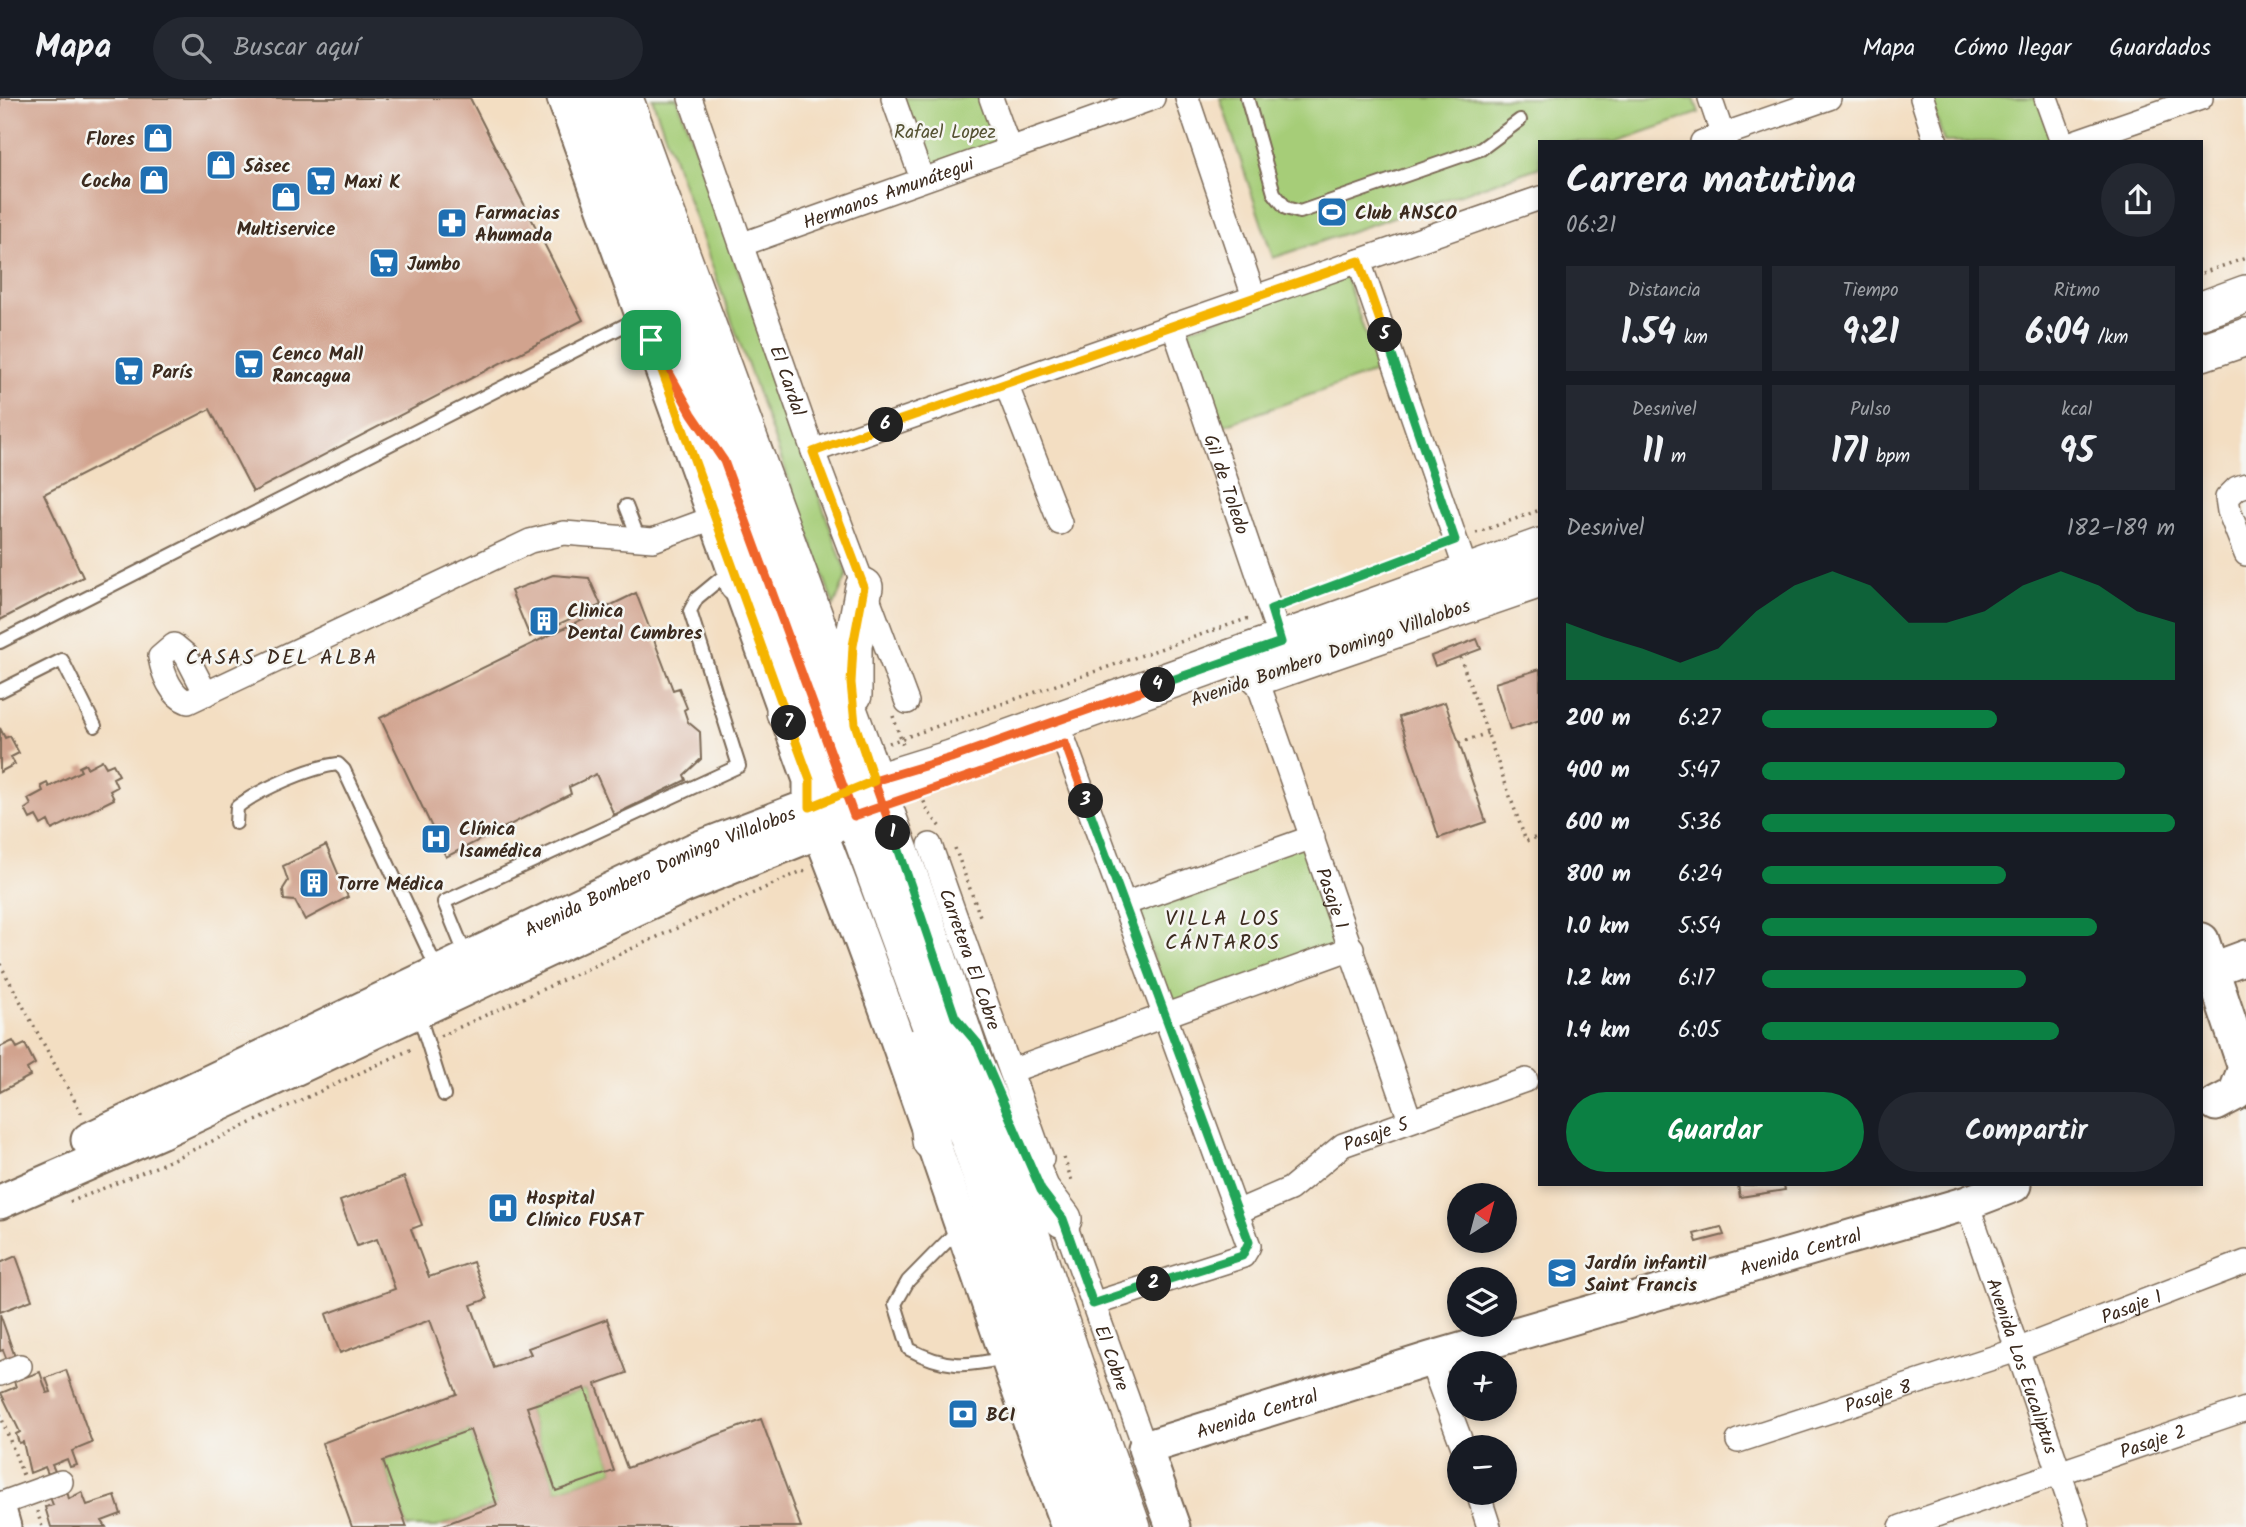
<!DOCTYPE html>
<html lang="es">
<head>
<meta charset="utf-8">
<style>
  body { margin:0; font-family:Kalam,sans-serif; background:#242831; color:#f1f3f6; height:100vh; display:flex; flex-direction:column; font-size:26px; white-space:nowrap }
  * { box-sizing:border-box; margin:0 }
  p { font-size:23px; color:#9ea1a6 }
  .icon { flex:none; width:38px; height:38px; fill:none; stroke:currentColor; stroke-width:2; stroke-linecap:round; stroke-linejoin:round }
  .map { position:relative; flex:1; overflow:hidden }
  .sheet { position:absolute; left:1538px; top:42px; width:665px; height:1046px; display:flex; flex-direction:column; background:#171b24; border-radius:0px; box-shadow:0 4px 10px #0003 }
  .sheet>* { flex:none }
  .needle { width:46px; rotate:36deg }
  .fabs { position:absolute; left:1447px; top:1085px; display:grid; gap:14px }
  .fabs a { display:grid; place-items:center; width:70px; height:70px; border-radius:50%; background:#171b24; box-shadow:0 4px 10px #0003; font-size:35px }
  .pin { position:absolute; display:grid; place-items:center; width:60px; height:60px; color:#fff; margin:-30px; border-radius:14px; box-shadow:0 4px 10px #0006 }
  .km { position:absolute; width:35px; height:35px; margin:-18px; border-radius:50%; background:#222; color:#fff; font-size:19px; line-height:35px; text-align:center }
  .round { display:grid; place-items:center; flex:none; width:74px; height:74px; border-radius:37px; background:#242831 }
  .headline { display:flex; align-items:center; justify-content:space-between; height:119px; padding:0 28px }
  h1 { font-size:38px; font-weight:600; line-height:52px }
  .figures { display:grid; grid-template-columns:repeat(3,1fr); gap:10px; height:119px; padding:7px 28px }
  .figures div { display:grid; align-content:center; border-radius:0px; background:#242831; text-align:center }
  .figures b { font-size:35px; font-weight:600 }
  .figures small { font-size:19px; font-weight:400 }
  .figures p { font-size:19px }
  .chart { height:196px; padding:14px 28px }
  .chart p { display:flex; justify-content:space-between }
  .chart svg { width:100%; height:126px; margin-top:7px; fill:#0b8043; opacity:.7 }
  .action { display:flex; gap:14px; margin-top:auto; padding:14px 28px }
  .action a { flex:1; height:80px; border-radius:42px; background:#0b8043; color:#fff; font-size:28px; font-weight:600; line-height:80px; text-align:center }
  .action a+a { background:#242831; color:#f1f3f6 }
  ul { padding:0 28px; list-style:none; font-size:23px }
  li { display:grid; grid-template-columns:112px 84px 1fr; align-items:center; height:52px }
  li i { height:18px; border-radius:9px; background:#0b8043 }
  header { display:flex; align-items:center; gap:42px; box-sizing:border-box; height:98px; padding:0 35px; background:#171b24; border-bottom:2px solid #363941 }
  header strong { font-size:33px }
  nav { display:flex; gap:38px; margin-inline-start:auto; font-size:24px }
  .search { width:490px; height:63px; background:#242831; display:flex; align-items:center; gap:18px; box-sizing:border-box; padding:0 24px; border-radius:38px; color:#9ea1a6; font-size:26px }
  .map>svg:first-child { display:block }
</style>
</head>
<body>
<header>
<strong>Mapa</strong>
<div class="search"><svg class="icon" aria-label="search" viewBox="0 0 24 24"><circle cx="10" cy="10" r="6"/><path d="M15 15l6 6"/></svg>Buscar aquí</div>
<nav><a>Mapa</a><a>Cómo llegar</a><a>Guardados</a></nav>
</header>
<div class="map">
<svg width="2246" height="1429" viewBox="0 0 2246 1429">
  <rect width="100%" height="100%" fill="#f6f6f2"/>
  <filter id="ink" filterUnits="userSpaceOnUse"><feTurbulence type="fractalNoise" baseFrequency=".0143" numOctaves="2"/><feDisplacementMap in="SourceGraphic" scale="14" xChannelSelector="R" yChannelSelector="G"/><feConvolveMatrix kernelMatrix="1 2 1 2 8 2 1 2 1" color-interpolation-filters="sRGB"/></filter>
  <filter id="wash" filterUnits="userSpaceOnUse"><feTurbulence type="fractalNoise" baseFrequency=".00686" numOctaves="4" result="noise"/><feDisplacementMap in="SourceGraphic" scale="28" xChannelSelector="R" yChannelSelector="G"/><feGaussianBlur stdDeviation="1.57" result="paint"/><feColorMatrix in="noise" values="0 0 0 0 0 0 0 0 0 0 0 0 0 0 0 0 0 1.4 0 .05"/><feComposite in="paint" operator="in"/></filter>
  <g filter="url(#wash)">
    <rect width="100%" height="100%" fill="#f3dec2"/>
    <path fill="#a6cd78" stroke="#707c4b" stroke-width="2" d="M652,0H677L847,477L834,508Z
      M898,0H985L1001,47L925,75Z
      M1220,0H1694L1699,15L1615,44H1540V69L1273,160Z
      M1930,0H2040L2052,44H1944Z
      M1345,177L1378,273L1222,328L1188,231Z
      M1308,744L1346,848L1171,910L1134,806Z
      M585,1290L614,1373L556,1393L527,1309Z
      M470,1332L497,1407L437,1429H407L383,1363Z"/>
    <g id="blocks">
      <path fill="#d1a38e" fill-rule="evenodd" d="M0,0H470L583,222L253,394L210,311L44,396L83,479L0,522Z
        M553,477L589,480L601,507L530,539L511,493Z
        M636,495L673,592L679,590L687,610L684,612L688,624L700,634L701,661L684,677L686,682L614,717L596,676L569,689L571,696L446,759L380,620Z
        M1477,541L1481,551L1435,568L1431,558Z
        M1540,571V622L1510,632L1495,585Z
        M1445,604L1486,724L1439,740L1399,619Z
        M0,630L5,640L10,638L19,655L11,659L15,666L0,674Z
        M102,662L106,669L113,666L119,677L113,680L117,689L110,693L114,701L52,732L48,723L41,727L36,718L30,721L25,711L31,707L28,701L43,693L41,688L47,685L49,689L81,673L79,669L85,666L87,670Z
        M326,747L348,799L305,822L295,803L284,802L283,791L288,783L283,768Z
        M13,943L17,950L25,946L35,966L27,971L30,978L0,994V949Z
        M404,1079L422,1127L411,1131L429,1179L473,1164L487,1201L471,1207L494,1270L531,1256L528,1250L607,1221L627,1275L596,1286L627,1370L761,1321L801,1429H438L497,1407L470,1332L383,1363L407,1429H352L322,1345L457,1296L430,1222L340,1255L326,1216L395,1191L377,1141L357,1148L340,1103ZM585,1290L614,1373L556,1393L527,1309Z
        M1738,1087H1784L1785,1092L1740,1099Z
        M1721,1129L1724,1137L1697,1144L1694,1136Z
        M16,1158L32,1202L0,1214V1165Z
        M0,1216L15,1259L7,1262L3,1252L0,1253Z
        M66,1272L92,1345L72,1353L77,1367L70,1369L67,1361L52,1367L55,1373L48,1376L45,1369L30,1375L23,1344L19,1345L16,1336L20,1334L1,1295L16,1289L14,1283L40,1274L47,1295L51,1294L46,1280Z
        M67,1393L69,1401L82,1394L87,1407L115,1398L121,1416L102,1423L106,1429H51L45,1409L53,1407L50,1399Z"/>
    </g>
  </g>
  <g filter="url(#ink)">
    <use href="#blocks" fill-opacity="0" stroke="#7b6957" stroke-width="2"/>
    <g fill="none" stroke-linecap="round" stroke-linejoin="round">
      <g stroke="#7b6957" stroke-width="16">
        <path id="lane" d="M1247,0L1274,95L1286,110L1300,114L1481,51L1520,22
          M626,408L639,441
          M0,544L641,219
          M0,593L62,562L95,628
          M236,725L237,709C258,692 311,669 338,666L344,672L438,873
          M466,858L444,804L739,668L690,513L697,500L732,471
          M418,914L444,997
          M960,1130L908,1183L895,1206L909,1251C944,1270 966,1269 1004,1260"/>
      </g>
      <g stroke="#7b6957" stroke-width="26">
        <g id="street">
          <path id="s1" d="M690,0L813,353L907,604"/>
          <path d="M893,0L922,81"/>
          <path d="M991,0L1009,50"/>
          <path d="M1187,0L1254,199"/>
          <path d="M1710,0L1725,44"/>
          <path d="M1922,0L1936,44"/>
          <path d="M2046,0L2062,44"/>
          <path d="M1702,44L1829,0"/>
          <path d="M2074,44L2201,0"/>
          <path id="s2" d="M743,146L1153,0"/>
          <path d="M1359,163L1467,475"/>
          <path id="s3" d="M1173,227L1281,544"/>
          <path d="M1006,286L1060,425"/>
          <path d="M813,353L1540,100"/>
          <path d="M2246,387L2237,390L2227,400L2229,413L2246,456"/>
          <path id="s4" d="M1256,579L1410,1022"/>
          <path d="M206,596L186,557L174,547L160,559C163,576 171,598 188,604L530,443L564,435L653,442L713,420"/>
          <path d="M1065,645L1249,1148L1243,1158L1093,1206"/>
          <path id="s5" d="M930,747L1042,1061"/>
          <path d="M1124,806L1313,739"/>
          <path d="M1011,973L1352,850"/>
          <path id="s6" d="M1967,1105L2078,1429"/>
          <path id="s7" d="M1059,1110L1145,1350"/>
          <path id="s8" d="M1239,1113L1290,1091L1343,1047L1526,982"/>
          <path d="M1430,1261L1463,1349"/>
          <path d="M0,1276L20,1268"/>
          <path id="s9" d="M1738,1343L2017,1252L2246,1164"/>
          <path d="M1478,1395L1489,1429"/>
          <path d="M0,1406L61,1384"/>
          <path id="s10" d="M1901,1429L2246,1311"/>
        </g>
      </g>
      <g stroke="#7b6957" stroke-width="37">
        <g id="secondary">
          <path d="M564,0L810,682V709C905,946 979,1190 1068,1429"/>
          <path d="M2202,842L2245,970L2235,996L2216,1006"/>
          <path d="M2211,872L2246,859"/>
          <path id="s11" d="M88,1042L694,752L830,700"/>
          <path d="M0,1104L160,1034L684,788L840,725"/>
          <path d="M0,1415L4,1429"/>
          <path id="s12" d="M1173,1429L1145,1350L1430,1261L1967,1105L2014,1087"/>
        </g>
      </g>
      <g stroke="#7b6957" stroke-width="40">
        <path id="primary" d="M592,0L941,956L1097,1429
          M624,0L923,816L1087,1304L1132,1429
          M2202,212L2246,196
          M651,242L681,296
          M2202,254L2246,239
          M737,431L738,486
          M1259,578L1540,481
          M853,597V548L864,489
          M785,614L788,556
          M851,692L951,661L1540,449
          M916,950L925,979L931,1043
          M1022,1049L1041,1092L1063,1121"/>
      </g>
      <path stroke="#7b6957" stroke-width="3.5" stroke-dasharray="2 5" stroke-linecap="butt" d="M2202,175L2246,160
        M1476,435L1540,412
        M1289,505L1436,450
        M1460,559L1526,743L1540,738
        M893,618L903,647
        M889,645L1252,519
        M1459,645L1488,635
        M921,697L929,715L941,729
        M955,750L980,818
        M0,866L83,1018
        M440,938L802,773L809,775
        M1064,1060L1073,1086
        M70,1104L158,1068L414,950
        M0,1316L23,1377
        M37,1413L42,1429"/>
      <use href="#lane" stroke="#fff" stroke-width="12"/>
      <use href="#street" stroke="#fff" stroke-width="23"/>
      <use href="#secondary" stroke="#fff" stroke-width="33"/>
      <use href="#primary" stroke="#fff" stroke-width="37"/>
    </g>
  </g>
  <g fill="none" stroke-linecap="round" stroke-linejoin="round" filter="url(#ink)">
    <g stroke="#fff" stroke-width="14">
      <path id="split-1" d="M651,242L692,316L724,363L854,718L883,708L893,735"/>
    </g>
    <g stroke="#fff" stroke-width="14">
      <path id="split-2" d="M893,735L955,919L978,946L1041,1092L1063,1121L1093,1206L1154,1186"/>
    </g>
    <g stroke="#fff" stroke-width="14">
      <path id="split-3" d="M1086,703L1249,1144L1242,1158L1154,1186"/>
    </g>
    <g stroke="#fff" stroke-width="14">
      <path id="split-4" d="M1086,703L1065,645L883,708L874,683L951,660L1158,587"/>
    </g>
    <g stroke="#fff" stroke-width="14">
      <path id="split-5" d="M1158,587L1281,544L1271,511L1455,442L1385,237"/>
    </g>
    <g stroke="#fff" stroke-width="14">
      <path id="split-6" d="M886,327L1359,163L1385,237"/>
    </g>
    <g stroke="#fff" stroke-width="14">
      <path id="split-7" d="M789,625L810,682V709L874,683L855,626L851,585L853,548L864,489L813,354L886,327"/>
    </g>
    <g stroke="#fff" stroke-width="14">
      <path id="split-8" d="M651,242L789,625"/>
    </g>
    <use href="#split-1" stroke="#f0652b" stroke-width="9"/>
    <use href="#split-2" stroke="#22a559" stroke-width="9"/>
    <use href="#split-3" stroke="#22a559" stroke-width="9"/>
    <use href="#split-4" stroke="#f0652b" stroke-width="9"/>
    <use href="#split-5" stroke="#22a559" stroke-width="9"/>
    <use href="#split-6" stroke="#f5b400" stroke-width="9"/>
    <use href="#split-7" stroke="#f5b400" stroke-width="9"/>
    <use href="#split-8" stroke="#f5b400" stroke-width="9"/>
  </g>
  <defs>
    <g id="shop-square" transform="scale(1.575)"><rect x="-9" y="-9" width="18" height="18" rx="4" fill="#1f6fb2" stroke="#f6f6f2"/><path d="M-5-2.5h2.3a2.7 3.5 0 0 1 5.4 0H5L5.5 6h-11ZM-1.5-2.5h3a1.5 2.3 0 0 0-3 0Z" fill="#fff"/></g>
    <g id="supermarket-square" transform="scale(1.575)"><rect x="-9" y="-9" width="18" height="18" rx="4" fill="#1f6fb2" stroke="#f6f6f2"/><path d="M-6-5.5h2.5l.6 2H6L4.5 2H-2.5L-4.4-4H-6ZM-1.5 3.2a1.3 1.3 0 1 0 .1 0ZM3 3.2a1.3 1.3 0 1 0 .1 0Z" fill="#fff"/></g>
    <g id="stadium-square" transform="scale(1.575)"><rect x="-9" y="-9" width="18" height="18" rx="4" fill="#1f6fb2" stroke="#f6f6f2"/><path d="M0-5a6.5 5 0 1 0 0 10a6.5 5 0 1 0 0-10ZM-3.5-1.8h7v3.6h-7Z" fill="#fff"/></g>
    <g id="pharmacy-square" transform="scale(1.575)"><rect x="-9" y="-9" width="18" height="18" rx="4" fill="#1f6fb2" stroke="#f6f6f2"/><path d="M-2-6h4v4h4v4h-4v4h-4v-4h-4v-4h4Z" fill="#fff"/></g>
    <g id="building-square" transform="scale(1.575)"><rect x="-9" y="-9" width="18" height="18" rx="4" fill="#1f6fb2" stroke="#f6f6f2"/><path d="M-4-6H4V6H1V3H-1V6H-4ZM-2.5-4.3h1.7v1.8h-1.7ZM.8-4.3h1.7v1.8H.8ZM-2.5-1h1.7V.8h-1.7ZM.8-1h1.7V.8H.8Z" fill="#fff"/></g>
    <g id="hospital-square" transform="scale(1.575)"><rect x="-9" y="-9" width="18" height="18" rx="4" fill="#1f6fb2" stroke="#f6f6f2"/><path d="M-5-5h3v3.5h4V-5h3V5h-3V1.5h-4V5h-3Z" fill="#fff"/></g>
    <g id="school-square" transform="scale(1.575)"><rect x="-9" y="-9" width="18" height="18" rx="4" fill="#1f6fb2" stroke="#f6f6f2"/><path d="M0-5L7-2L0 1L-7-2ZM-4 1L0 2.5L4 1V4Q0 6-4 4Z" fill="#fff"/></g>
    <g id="bank-square" transform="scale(1.575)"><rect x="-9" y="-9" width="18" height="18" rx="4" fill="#1f6fb2" stroke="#f6f6f2"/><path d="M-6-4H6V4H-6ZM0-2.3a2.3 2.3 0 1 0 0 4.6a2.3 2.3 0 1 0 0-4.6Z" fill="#fff"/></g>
  </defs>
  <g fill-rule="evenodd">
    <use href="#shop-square" x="158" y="40"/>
    <use href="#shop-square" x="221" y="67"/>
    <use href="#shop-square" x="154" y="82"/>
    <use href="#supermarket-square" x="321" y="83"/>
    <use href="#shop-square" x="286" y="99"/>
    <use href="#stadium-square" x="1332" y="114"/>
    <use href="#pharmacy-square" x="452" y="125"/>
    <use href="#supermarket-square" x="384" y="165"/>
    <use href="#supermarket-square" x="249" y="266"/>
    <use href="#supermarket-square" x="129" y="273"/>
    <use href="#building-square" x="544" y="523"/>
    <use href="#hospital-square" x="436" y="741"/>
    <use href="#building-square" x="314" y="785"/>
    <use href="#hospital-square" x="503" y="1110"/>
    <use href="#school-square" x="1562" y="1175"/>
    <use href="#bank-square" x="963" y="1316"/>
  </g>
  <g text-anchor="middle" stroke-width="5" stroke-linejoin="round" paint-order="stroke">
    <g font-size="19" fill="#565334" stroke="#f6f6f2">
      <text x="945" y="40">Rafael Lopez</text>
    </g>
    <g font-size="19" font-weight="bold" fill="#3b2a1e" stroke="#f6f6f2" text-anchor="start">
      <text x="135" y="47" text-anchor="end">Flores</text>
      <text x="244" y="74">5àsec</text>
      <text x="131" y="89" text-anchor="end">Cocha</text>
      <text x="344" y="90">Maxi K</text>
      <text x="475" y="121">Farmacias<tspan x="475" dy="22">Ahumada</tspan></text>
      <text x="1355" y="121">Club ANSCO</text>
      <text x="286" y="137" text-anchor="middle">Multiservice</text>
      <text x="407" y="172">Jumbo</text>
      <text x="272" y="262">Cenco Mall<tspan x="272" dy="22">Rancagua</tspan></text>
      <text x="152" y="280">París</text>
      <text x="567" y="519">Clinica<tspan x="567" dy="22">Dental Cumbres</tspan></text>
      <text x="459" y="737">Clínica<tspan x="459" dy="22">Isamédica</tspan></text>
      <text x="337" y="792">Torre Médica</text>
      <text x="526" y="1106">Hospital<tspan x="526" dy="22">Clínico FUSAT</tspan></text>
      <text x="1585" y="1171">Jardín infantil<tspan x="1585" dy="22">Saint Francis</tspan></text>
      <text x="986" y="1323">BCI</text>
    </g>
    <g font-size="19" fill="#3b2a1e" stroke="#f6f6f2">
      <text dy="7" stroke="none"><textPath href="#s2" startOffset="154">Hermanos Amunátegui</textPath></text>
      <text dy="7" stroke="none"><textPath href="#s1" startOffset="299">El Cardal</textPath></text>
      <text dy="7" stroke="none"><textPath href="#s3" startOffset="168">Gil de Toledo</textPath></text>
      <text transform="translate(1330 554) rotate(-19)" y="7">Avenida Bombero Domingo Villalobos</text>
      <text dy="7" stroke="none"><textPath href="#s11" startOffset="632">Avenida Bombero Domingo Villalobos</textPath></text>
      <text dy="7" stroke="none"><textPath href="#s4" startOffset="234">Pasaje 1</textPath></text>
      <text dy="7" stroke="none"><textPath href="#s5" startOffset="121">Carretera El Cobre</textPath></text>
      <text dy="7" stroke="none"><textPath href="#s8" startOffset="159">Pasaje 5</textPath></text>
      <text dy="7" stroke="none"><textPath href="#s12" startOffset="768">Avenida Central</textPath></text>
      <text dy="7" stroke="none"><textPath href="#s9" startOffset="416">Pasaje 1</textPath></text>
      <text dy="7" stroke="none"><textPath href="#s7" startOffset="159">El Cobre</textPath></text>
      <text dy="7" stroke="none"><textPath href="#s6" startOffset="172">Avenida Los Eucaliptus</textPath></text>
      <text dy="7" stroke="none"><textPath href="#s9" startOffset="147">Pasaje 8</textPath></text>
      <text dy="7" stroke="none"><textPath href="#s12" startOffset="201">Avenida Central</textPath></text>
      <text dy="7" stroke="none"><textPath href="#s10" startOffset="266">Pasaje 2</textPath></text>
    </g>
    <g font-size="21" letter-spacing="2" fill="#3b2a1e" stroke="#f6f6f2">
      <text x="282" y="566">CASAS DEL ALBA</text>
      <text x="1223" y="827">VILLA LOS<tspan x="1223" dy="24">CÁNTAROS</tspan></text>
    </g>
  </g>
</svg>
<div class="fabs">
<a><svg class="needle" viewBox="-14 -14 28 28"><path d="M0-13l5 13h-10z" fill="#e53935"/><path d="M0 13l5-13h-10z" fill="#9ea1a6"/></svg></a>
<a><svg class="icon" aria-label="layers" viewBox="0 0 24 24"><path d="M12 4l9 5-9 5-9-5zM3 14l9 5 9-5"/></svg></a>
<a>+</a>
<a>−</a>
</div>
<div class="pin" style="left:651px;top:242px;background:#1e9e55"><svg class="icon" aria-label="arrive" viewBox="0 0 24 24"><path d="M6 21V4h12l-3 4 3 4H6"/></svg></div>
<b class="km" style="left:893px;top:735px">1</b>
<b class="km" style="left:1154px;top:1186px">2</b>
<b class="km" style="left:1086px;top:703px">3</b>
<b class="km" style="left:1158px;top:587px">4</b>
<b class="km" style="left:1385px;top:237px">5</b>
<b class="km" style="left:886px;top:327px">6</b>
<b class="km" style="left:789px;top:625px">7</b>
<section class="sheet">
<div class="headline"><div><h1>Carrera matutina</h1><p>06:21</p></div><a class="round"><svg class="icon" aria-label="share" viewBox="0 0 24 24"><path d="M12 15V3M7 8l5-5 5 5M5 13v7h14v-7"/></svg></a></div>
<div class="figures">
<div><p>Distancia</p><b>1.54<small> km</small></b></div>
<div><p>Tiempo</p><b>9:21</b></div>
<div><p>Ritmo</p><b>6:04<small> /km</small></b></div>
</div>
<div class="figures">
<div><p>Desnivel</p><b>11<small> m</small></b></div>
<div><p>Pulso</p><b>171<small> bpm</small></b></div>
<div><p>kcal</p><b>95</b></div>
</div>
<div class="chart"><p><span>Desnivel</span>182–189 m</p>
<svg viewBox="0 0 160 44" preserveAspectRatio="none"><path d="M0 44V24L10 29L20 33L30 38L40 33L50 20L60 11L70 6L80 11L90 24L100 24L110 20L120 11L130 6L140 11L150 20L160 24V44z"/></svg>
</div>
<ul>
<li><b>200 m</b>6:27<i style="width:57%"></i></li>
<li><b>400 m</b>5:47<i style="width:88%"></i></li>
<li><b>600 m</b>5:36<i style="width:100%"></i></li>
<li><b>800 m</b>6:24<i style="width:59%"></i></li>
<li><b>1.0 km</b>5:54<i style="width:81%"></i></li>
<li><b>1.2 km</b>6:17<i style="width:64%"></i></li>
<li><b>1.4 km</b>6:05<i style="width:72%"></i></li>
</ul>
<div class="action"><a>Guardar</a><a>Compartir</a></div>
</section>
</div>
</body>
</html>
